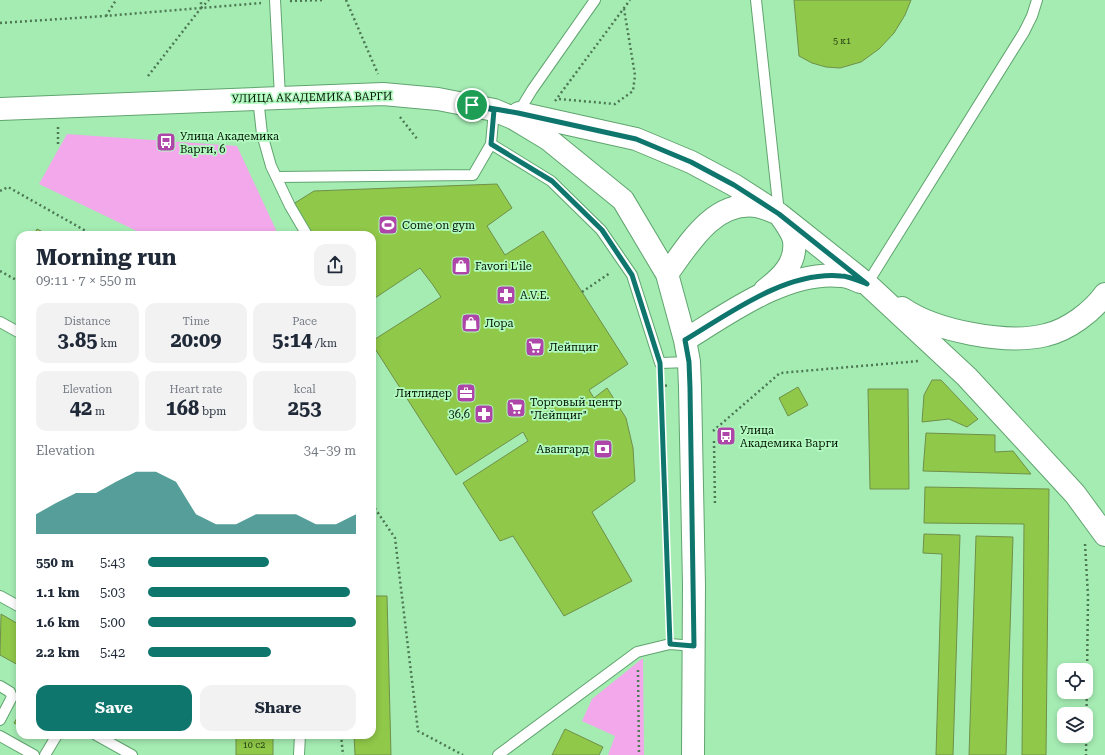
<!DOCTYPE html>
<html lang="en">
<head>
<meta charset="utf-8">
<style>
  body { margin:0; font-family:"Roboto Serif",serif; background:#f2f2f3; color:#1f2937; height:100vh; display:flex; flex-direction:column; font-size:15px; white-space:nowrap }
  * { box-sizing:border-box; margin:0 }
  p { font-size:13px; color:#747a83 }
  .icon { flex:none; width:22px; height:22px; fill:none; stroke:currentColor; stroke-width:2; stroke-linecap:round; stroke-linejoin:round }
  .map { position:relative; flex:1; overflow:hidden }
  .drawer { position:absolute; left:16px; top:231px; width:360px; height:508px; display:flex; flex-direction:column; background:#fff; border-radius:12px; box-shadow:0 2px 6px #0003 }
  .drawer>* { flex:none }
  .controls { position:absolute; left:1057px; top:663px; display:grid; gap:8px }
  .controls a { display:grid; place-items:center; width:36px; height:36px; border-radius:8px; background:#fff; box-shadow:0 2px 6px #0003; font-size:20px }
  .pin { position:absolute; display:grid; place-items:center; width:34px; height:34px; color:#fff; margin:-17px; border:2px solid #fff; border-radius:50%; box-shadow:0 1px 4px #0007 }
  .round { display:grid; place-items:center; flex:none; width:42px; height:42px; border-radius:12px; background:#f2f2f3 }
  .head { display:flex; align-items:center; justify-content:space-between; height:68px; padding:0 20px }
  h1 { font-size:22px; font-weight:700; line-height:30px }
  .stats { display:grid; grid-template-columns:repeat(3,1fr); gap:6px; height:68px; padding:4px 20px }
  .stats div { display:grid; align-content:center; border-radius:10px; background:#f2f2f3; text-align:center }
  .stats b { font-size:20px; font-weight:700 }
  .stats small { font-size:11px; font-weight:400 }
  .stats p { font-size:11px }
  .chart { height:112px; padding:8px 20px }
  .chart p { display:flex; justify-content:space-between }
  .chart svg { width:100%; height:72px; margin-top:4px; fill:#0f766e; opacity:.7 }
  .action { display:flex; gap:8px; margin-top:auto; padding:8px 20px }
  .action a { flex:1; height:46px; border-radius:12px; background:#0f766e; color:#fff; font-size:16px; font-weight:700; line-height:46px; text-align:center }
  .action a+a { background:#f2f2f3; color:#1f2937 }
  ul { padding:0 20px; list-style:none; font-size:13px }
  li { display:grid; grid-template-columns:64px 48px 1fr; align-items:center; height:30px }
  li i { height:10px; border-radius:5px; background:#0f766e }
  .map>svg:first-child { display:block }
</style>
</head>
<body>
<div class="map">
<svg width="1105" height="755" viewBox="0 0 1105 755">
  <rect width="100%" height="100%" fill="#a5ecb3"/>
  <path fill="#f2a8eb" d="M67,134L237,146L276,230L273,235H145L39,184Z
    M643,658L644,755H608L615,736L582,721L592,699Z"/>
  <path fill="#90c849" stroke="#6f9049" d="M794,0H911L905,15L894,33L879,49L861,62L840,68L826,67L812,63L799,56Z
    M497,184L512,208L487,226L505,255L543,231L628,364L589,390L594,398L607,388L626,418L633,448L635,481L592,512L632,581L564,616L513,536L500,541L463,483L528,441L523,432L456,475L372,344V341L441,297L433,285L420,268L372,300V235H307L290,206L314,191Z
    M37,229L49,235H34Z
    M932,380H941L978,419L967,427L949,419L922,422L924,395Z
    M798,387L808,405L788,416L779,398Z
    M868,389H908L909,489H870Z
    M926,433L995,435V452L1013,451L1031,474L923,471Z
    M925,487L1049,489L1046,755H1022L1024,524L924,523Z
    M924,534L960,535L953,755H936L942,554L923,553Z
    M976,536L1013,537L1006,755H969Z
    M372,596H387L391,755H355L354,735H372Z
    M1,614L20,625V666L0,655Z
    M20,713V726L14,723Z
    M565,729L603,747L599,755H552Z
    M236,735H273V755H236Z"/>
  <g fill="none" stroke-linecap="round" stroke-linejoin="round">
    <g stroke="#60a46f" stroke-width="12">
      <path id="service" d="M275,0L280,97
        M756,0L779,213
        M258,98L262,134L271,166L290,206L307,235
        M494,110L491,144L551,181L601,230L632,275L660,363L689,362
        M518,113L532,90L595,0
        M277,177L473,175L491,144
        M867,284L1024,32L1032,16L1037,0
        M0,322L20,333
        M0,596L20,607
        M0,686L10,692L12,697L0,720
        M96,735L132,755
        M0,736L34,755
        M45,755L57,735
        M299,755L300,735
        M498,755L637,652L670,644L694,646"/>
    </g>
    <g stroke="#60a46f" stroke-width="24">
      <path id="tertiary" d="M0,109L383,94L438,99L494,110L513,118L548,139L623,200L667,274L685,340L689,362L690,388L694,585L693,755
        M519,113L636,139L691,162L734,185L779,214L867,284L967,377L1075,494L1105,535
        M667,274C689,244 713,201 756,206C763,207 772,211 779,214C784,221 793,233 794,241C797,263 781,278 765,290
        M902,308C935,331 1007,345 1046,335C1068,330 1092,312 1105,294
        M685,340C729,313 787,270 841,276C848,276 855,280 861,282"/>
    </g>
    <path stroke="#4d7854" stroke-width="2.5" stroke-dasharray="2 3" stroke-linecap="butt" d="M346,0L378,74
      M290,1L325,0
      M201,8L209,0
      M106,16L116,0
      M0,23L105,16L261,3
      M148,76L201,8V0
      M559,99L615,104L633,91L635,75L624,9
      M555,101L630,0
      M400,117L418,140
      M58,127V144
      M0,191L8,187L93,235
      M0,271L20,282
      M582,292L610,273
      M660,376L670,629
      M660,385L670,386
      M713,431L780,373L919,361
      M714,441L715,506
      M372,504L395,538L418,731L463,755
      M1085,544L1088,596L1086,755
      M638,670L639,755
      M341,735L343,755"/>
    <use href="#service" stroke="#fff" stroke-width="10"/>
    <use href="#tertiary" stroke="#fff" stroke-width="22"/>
  </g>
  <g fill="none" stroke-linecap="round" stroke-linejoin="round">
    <g stroke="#fff" stroke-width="8">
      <path id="route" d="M472,105L518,113L636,139L691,162L734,185L779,214L867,284C859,281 849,276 841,276C786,271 730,313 685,340L689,362L690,388L694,646L670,644L660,363L632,275L602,230L552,181L491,144L494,110Z"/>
    </g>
    <use href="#route" stroke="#0f766e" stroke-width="5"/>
  </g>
  <defs>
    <g id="bus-square" transform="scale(1)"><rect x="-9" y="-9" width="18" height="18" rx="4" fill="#ae45a8" stroke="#b2fac0"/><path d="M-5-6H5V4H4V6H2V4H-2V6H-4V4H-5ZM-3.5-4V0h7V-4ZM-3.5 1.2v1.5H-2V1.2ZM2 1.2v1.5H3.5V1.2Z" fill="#fff"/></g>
    <g id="stadium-square" transform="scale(1)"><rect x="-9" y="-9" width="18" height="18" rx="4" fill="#ae45a8" stroke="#b2fac0"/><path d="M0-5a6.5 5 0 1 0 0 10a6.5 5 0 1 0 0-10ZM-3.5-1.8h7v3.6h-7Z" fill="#fff"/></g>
    <g id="shop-square" transform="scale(1)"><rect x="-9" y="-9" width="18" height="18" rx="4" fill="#ae45a8" stroke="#b2fac0"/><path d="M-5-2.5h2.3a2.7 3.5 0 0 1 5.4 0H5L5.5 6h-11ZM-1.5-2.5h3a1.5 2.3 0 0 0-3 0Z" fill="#fff"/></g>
    <g id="pharmacy-square" transform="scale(1)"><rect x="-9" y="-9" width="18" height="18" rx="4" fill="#ae45a8" stroke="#b2fac0"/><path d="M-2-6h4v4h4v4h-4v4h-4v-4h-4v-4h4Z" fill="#fff"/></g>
    <g id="supermarket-square" transform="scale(1)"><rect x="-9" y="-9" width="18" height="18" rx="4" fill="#ae45a8" stroke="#b2fac0"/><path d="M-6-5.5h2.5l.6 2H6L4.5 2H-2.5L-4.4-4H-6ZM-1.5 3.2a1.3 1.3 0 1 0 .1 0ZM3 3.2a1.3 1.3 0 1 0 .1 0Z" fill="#fff"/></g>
    <g id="office-square" transform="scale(1)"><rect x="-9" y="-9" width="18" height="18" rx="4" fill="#ae45a8" stroke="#b2fac0"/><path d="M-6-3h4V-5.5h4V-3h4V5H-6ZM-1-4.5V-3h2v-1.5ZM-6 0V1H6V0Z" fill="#fff"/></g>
    <g id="bank-square" transform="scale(1)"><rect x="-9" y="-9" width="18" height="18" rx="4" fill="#ae45a8" stroke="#b2fac0"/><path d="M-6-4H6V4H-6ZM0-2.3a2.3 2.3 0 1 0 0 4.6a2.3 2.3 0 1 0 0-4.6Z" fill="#fff"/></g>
  </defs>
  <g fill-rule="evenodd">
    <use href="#bus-square" x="166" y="142"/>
    <use href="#stadium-square" x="388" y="225"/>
    <use href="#shop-square" x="461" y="266"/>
    <use href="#pharmacy-square" x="506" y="295"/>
    <use href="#shop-square" x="471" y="323"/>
    <use href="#supermarket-square" x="535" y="347"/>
    <use href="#office-square" x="466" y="393"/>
    <use href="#supermarket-square" x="516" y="408"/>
    <use href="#pharmacy-square" x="484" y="414"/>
    <use href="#bus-square" x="726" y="436"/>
    <use href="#bank-square" x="603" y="449"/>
  </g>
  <g text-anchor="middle" stroke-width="3.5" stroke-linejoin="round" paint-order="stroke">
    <g font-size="9" fill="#244014">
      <text x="842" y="44">5 к1</text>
      <text x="254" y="748">10 с2</text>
    </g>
    <g font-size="11" fill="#001302" stroke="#b2fac0">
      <text transform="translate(312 97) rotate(-1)" y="4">УЛИЦА АКАДЕМИКА ВАРГИ</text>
    </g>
    <g font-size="11" fill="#001302" stroke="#b2fac0" text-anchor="start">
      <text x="180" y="140">Улица Академика<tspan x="180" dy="13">Варги, 6</tspan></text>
      <text x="402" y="229">Come on gym</text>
      <text x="475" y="270">Favori L'ile</text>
      <text x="520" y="299">A.V.E.</text>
      <text x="485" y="327">Лора</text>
      <text x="549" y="351">Лейпциг</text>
      <text x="452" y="397" text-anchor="end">Литлидер</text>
      <text x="530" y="406">Торговый центр<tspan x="530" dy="13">"Лейпциг"</tspan></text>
      <text x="470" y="418" text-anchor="end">36,6</text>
      <text x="740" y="434">Улица<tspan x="740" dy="13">Академика Варги</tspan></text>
      <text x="589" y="453" text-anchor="end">Авангард</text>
    </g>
  </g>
</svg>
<div class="controls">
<a><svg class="icon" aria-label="locate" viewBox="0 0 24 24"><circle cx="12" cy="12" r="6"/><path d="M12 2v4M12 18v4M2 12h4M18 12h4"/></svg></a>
<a><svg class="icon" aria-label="layers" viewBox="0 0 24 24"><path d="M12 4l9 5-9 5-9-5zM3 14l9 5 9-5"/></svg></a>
</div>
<div class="pin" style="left:472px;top:105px;background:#1e9e55"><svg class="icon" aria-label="arrive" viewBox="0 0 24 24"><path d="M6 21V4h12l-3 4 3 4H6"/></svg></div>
<section class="drawer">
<div class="head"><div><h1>Morning run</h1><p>09:11 · 7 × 550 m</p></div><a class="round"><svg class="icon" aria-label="share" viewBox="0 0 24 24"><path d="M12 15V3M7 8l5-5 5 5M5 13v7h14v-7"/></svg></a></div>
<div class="stats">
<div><p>Distance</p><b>3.85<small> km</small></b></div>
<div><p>Time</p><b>20:09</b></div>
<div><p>Pace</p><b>5:14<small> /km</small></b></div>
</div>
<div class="stats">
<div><p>Elevation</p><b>42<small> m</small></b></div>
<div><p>Heart rate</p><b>168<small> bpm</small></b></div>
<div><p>kcal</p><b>253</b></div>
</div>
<div class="chart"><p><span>Elevation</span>34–39 m</p>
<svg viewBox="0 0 160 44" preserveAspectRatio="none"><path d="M0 44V32L10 25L20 19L30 19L40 12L50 6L60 6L70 12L80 32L90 38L100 38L110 32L120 32L130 32L140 38L150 38L160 32V44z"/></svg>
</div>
<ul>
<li><b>550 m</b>5:43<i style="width:58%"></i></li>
<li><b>1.1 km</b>5:03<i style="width:97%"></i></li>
<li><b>1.6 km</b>5:00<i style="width:100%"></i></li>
<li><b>2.2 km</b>5:42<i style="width:59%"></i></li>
</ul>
<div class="action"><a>Save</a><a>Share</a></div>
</section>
</div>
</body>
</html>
